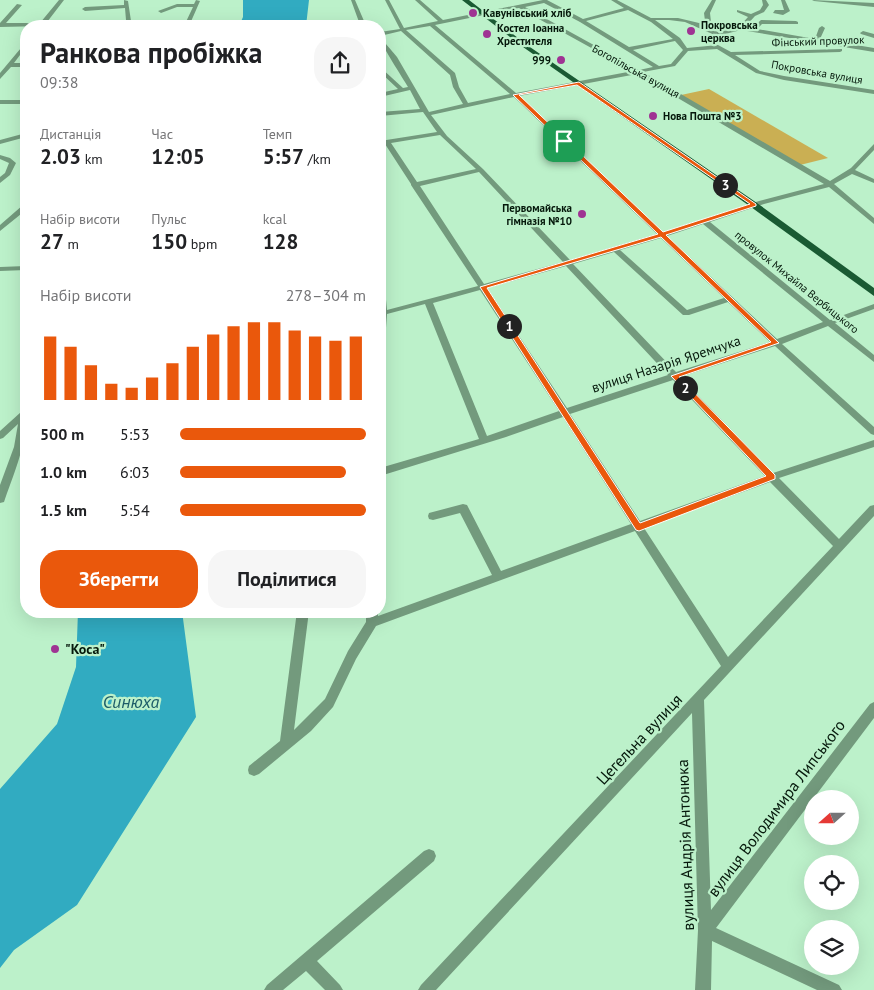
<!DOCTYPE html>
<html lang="uk">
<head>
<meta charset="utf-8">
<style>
  body { margin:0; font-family:"PT Sans",sans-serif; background:#f6f6f6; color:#202124; height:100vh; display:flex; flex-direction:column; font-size:19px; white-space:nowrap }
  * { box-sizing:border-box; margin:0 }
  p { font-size:16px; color:#757577 }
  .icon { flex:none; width:28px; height:28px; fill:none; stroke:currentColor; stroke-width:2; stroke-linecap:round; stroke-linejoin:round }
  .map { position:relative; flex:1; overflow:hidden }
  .drawer { position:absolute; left:20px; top:20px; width:366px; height:598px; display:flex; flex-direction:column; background:#fff; border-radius:20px; box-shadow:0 5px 20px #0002 }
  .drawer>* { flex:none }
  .needle { width:32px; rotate:249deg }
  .tools { position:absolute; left:804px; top:790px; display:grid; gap:10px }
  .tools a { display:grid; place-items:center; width:55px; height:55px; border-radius:50%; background:#fff; box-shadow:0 5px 20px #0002; font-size:25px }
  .pin { position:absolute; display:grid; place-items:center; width:42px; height:42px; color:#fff; margin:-21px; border-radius:10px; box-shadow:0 2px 8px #0006 }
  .km { position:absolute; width:25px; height:25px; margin:-12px; border-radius:50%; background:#222; color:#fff; font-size:14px; line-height:25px; text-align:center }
  .round { display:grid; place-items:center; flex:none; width:52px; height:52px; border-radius:20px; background:#f6f6f6 }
  .head { display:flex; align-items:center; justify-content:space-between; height:85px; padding:0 20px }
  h1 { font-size:28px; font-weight:700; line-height:38px }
  .metrics { display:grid; grid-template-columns:repeat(3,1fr); gap:8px; height:85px; padding:5px 20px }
  .metrics div { display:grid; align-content:center }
  .metrics b { font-size:21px; font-weight:700 }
  .metrics small { font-size:14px; font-weight:400 }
  .metrics p { font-size:14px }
  .chart { height:140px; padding:10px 20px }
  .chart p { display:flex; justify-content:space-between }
  .chart svg { width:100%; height:90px; margin-top:5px; stroke:#ea580c; stroke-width:6 }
  .action { display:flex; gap:10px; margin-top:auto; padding:10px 20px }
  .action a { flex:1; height:58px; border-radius:20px; background:#ea580c; color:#fff; font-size:20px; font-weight:700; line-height:58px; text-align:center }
  .action a+a { background:#f6f6f6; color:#202124 }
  ul { padding:0 20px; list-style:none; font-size:16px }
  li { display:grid; grid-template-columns:80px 60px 1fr; align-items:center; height:38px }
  li i { height:12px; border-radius:6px; background:#ea580c }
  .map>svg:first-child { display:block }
</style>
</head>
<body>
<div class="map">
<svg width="874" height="990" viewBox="0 0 874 990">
  <rect width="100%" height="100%" fill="#bcf1ca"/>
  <path fill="#caaf53" d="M709,89L828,158L800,165L681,95Z"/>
  <path fill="#31abc1" d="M243,0H309L306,26H239L243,17Z
    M78,611H182L196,717L77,905L14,950L0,968V789L57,724L76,667Z"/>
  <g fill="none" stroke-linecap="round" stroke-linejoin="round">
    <path fill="#739a7d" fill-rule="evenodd" d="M59,0H64L44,26L0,27V23L17,4L22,5L6,23H40Z
      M124,0L128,1L131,21L126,20L125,8L85,11L82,9L85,7L124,5Z
      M196,0L200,1L189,26H184L193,7H177L161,13L158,11L177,4H194Z
      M351,0H355L364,21L368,26H363L359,22Z
      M385,0H389L404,28L438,21L415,0H420L443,20L543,0H547L583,19L624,8L611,0H617L651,18H678L699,23L705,21L704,13L712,0H716L710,13L711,22L703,25L718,32L739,27L748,17L737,12V10L751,14L760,10L763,5L762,0H766L769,5L764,12L755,16L745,27L752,28L761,20L796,21L798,22V24H762L757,29L815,39L819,28L822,26L825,28L820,39L874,48V52L741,30L717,36L685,22L669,20H655L680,38L687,48L718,45L731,52L842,49V51L840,52L735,55L760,71L784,76L874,90V94L784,80L756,73L717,49L688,51L675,66L643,72L830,181L851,168L874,144V150L855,170L874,179V183L852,174L834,184L874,218V224L829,187L764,204L710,222L830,320L874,304V309L835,323L874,355V362L828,326L782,344L874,427V435L871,434L775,346L680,377L773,473L874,440V447L779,478L839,539L870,506L874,505V516L704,700L711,910L870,704L874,702V718L716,928L839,985L842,990H817L712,941L711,990H695L698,930L692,713L436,990H418L421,985L721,666L635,531L376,626L356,659L333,707L311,731L259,774L254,776L249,774L248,770L249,766L280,741L297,611H309L294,730L325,699L348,651L366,622V611H378V616L492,575L460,513L433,520L429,519L428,516L429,513L463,504L467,505L501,571L631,524L563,417L506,437L380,476V468L479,439L425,304L387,314L384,355L380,358V277L384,279L387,310L478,286L411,185V184L385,144L380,145V141L437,132L423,112L380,116V112L420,109L410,90L380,97V93L398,89L380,72V67L403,88L408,87C403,78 380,44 380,37L397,57L429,112L463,104L453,87L450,75L401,31L380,36V32L400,29ZM544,3L580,22L653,67L639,70L525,7ZM519,8L633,71L516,93L435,25ZM628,10L651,22L673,39L629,47L586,21ZM430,26L510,94L468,103L459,87L455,73L406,30ZM675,41L683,50L671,64L659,66L633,50ZM637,74L824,184L759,201L663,232L519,96ZM514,97L657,234L570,260L483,169L447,136L431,115ZM440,135L476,169L417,182L391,143ZM479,172L563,262L484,284L420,186ZM703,224L823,322L777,339L667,236ZM661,238L724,298L687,310L620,250ZM614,252L683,315H689L728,302L770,342L676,372L573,264ZM566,266L668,375L567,408L487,288ZM480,290L559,411L487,436L433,303ZM673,380L765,476L640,521L570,414ZM770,482L833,546L728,657L644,528Z
      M781,0H785L790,11L783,15L773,13L775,10H784Z
      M812,0L874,3V7L814,1Z
      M863,31L874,34V38L861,34L860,33Z
      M26,42V47L14,63H26V67H11L0,79V73Z
      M0,100H26V104H0Z
      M26,133V137L0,144V140Z
      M0,155L10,158L16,163L10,175L0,183V177L5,173L9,163L0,159Z
      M23,205H26V210L0,231V225Z
      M26,266V270L0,271V267Z
      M26,405C28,441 17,465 5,499L4,502L0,503V485L14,447L18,424L3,438L0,439V431L21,412L23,406Z
      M429,849L434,851L436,856L434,861L317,961L340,985L343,990H325L306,971L283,990H264L267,985L424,851Z"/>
    <path fill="#1a5a33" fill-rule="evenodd" d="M462,0H469L527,45L757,203L874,288V296L751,207L523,47Z"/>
  </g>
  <path fill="#ea580c" stroke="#fff" fill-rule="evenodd" d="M579,82L756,204V206L666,235L779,343L679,377L775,475V479L639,531L636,530L480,287L658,234L513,95ZM577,85L750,204L663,232L519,95ZM661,237L771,342L671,376L766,476L640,523L487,288Z"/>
  <g fill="#9f3393" stroke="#bcf1ca" stroke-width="2">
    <circle cx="473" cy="13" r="5"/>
    <circle cx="691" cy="31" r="5"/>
    <circle cx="487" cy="34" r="5"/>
    <circle cx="561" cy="60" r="5"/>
    <circle cx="653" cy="116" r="5"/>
    <circle cx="582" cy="214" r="5"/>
    <circle cx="55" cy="649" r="5"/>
  </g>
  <g text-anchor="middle" stroke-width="4.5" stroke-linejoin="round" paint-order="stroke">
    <g font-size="11" font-weight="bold" fill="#05180b" stroke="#bcf1ca" text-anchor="start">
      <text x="483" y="17">Кавунівський хліб</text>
      <text x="701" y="29">Покровська<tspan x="701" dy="13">церква</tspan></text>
      <text x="497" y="32">Костел Іоанна<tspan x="497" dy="13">Хрестителя</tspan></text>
      <text x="551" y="64" text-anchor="end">999</text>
      <text x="663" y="120">Нова Пошта №3</text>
      <text x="572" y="212" text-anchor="end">Первомайська<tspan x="572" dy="13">гімназія №10</tspan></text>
    </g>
    <g font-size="11" fill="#05180b" stroke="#bcf1ca">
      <text transform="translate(818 41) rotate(-2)" y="4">Фінський провулок</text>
      <text transform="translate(636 71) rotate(29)" y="4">Богопільська вулиця</text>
      <text transform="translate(817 72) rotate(10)" y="4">Покровська вулиця</text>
      <text transform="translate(797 282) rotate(39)" y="4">провулок Михайла Вербицького</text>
    </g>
    <g font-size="14" fill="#05180b" stroke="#bcf1ca">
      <text transform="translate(666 364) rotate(-18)" y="5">вулиця Назарія Яремчука</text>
    </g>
    <g font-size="14" font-weight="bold" fill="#05180b" stroke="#bcf1ca" text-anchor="start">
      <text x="65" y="654">"Коса"</text>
    </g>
    <g font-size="16" fill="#05180b" stroke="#bcf1ca">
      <text transform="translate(639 739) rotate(-47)" y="6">Цегельна вулиця</text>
      <text transform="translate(776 808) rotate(-53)" y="6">вулиця Володимира Липського</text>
      <text transform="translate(685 845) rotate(-92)" y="6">вулиця Андрія Антонюка</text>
    </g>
    <g font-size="18" font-style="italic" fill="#1d5d69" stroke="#bcf1ca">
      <text x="131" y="708">Синюха</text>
    </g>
  </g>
</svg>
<div class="tools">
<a><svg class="needle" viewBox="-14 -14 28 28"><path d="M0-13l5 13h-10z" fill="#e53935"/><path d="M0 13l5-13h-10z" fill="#757577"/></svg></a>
<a><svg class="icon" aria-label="locate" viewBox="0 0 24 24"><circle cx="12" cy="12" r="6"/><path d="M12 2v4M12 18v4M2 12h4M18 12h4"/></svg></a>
<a><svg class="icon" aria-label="layers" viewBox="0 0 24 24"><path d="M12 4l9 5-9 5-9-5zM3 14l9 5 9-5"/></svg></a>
</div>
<div class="pin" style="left:564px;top:141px;background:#1e9e55"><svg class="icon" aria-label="arrive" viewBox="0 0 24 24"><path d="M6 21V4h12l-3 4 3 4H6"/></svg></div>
<b class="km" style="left:509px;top:326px">1</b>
<b class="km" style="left:685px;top:388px">2</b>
<b class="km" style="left:725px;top:185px">3</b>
<section class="drawer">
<div class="head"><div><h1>Ранкова пробіжка</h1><p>09:38</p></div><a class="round"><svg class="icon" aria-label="share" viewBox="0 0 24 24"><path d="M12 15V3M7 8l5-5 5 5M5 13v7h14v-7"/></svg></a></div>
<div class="metrics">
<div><p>Дистанція</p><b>2.03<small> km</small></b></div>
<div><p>Час</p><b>12:05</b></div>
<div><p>Темп</p><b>5:57<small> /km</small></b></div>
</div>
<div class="metrics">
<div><p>Набір висоти</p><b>27<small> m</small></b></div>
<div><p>Пульс</p><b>150<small> bpm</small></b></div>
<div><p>kcal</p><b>128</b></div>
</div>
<div class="chart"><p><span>Набір висоти</span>278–304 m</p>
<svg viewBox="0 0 160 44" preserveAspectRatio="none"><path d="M5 44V13M15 44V18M25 44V27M35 44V36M45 44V38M55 44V33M65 44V26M75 44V18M85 44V12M95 44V8M105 44V6M115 44V6M125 44V10M135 44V13M145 44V15M155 44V13"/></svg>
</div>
<ul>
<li><b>500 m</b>5:53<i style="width:100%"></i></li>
<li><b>1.0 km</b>6:03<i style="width:89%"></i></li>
<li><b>1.5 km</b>5:54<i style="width:100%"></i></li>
</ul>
<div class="action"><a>Зберегти</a><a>Поділитися</a></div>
</section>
</div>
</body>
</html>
